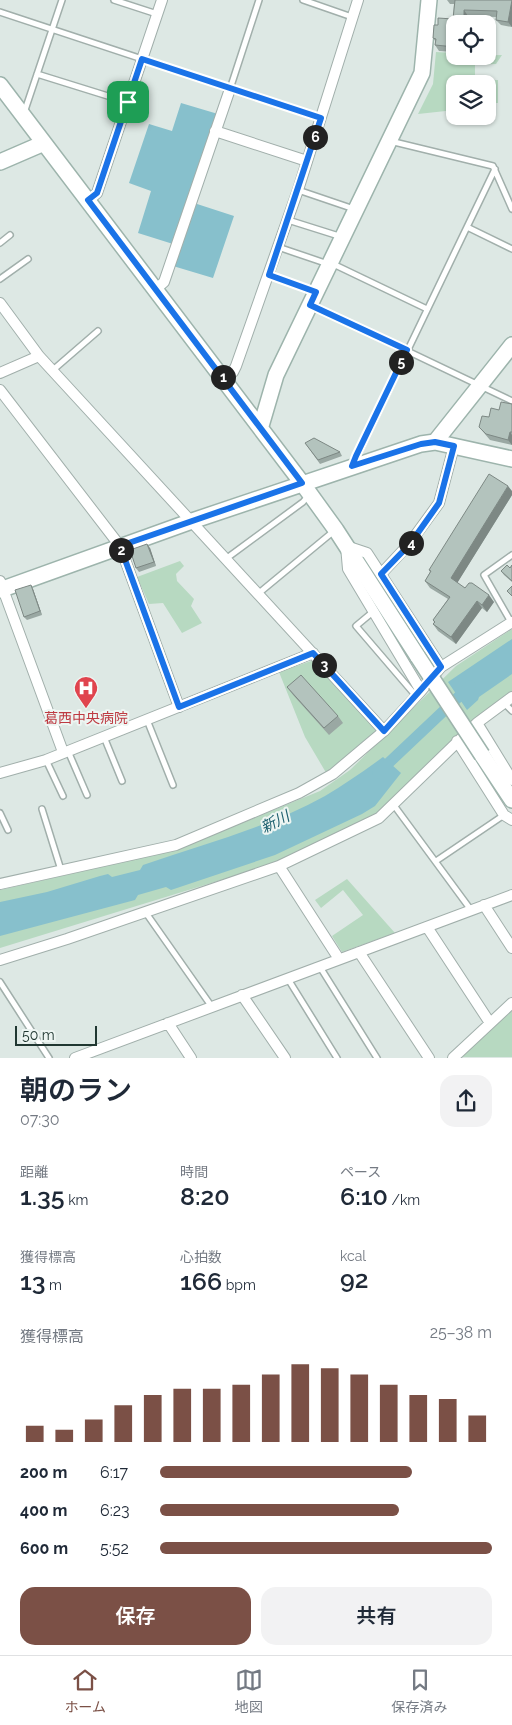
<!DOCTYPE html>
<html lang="ja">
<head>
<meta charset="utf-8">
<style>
  body { margin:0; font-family:Raleway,"Noto Sans JP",sans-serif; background:#f2f2f3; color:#1f2937; height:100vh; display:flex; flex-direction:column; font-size:19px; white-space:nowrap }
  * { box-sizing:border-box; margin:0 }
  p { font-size:16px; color:#747a83 }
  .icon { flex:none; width:28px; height:28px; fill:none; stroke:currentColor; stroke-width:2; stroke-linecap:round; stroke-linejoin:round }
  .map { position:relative; height:1058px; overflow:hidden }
  .panel { display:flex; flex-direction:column; background:#fff; flex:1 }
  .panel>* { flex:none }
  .buttons { position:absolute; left:446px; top:15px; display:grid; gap:10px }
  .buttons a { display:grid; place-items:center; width:50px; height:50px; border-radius:10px; background:#fff; box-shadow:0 1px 4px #0004; font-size:25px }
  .scale { position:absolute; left:15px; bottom:12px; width:82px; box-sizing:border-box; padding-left:5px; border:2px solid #203731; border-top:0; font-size:14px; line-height:18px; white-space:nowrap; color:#203731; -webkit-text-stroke:4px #edf5f2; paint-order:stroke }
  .pin { position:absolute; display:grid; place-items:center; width:42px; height:42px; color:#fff; margin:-21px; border-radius:10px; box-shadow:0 2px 8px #0006 }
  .km { position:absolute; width:25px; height:25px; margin:-12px; border-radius:50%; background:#222; color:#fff; font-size:14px; line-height:25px; text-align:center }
  .round { display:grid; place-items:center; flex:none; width:52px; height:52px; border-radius:15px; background:#f2f2f3 }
  .head { display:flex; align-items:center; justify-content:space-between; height:85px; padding:0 20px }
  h1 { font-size:28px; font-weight:600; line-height:38px }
  .metrics { display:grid; grid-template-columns:repeat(3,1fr); gap:8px; height:85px; padding:5px 20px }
  .metrics div { display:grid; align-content:center }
  .metrics b { font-size:25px; font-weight:600 }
  .metrics small { font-size:14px; font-weight:400 }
  .metrics p { font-size:14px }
  .chart { height:140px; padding:10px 20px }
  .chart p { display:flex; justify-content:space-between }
  .chart svg { width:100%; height:90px; margin-top:5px; stroke:#7b5046; stroke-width:6 }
  .button { display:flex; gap:10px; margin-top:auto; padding:10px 20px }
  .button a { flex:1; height:58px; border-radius:15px; background:#7b5046; color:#fff; font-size:20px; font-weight:600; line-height:58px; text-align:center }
  .button a+a { background:#f2f2f3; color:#1f2937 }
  ul { padding:0 20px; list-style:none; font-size:16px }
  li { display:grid; grid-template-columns:80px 60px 1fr; align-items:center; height:38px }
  li i { height:12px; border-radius:6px; background:#7b5046 }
  .tab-bar { display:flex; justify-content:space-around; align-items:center; height:70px; border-top:1px solid #e0e1e3; background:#fff; font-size:14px; color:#747a83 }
  .tab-bar a { display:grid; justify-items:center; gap:2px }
  .tab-bar .current { color:#7b5046 }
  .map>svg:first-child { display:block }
</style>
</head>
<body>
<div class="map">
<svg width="512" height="1058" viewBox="0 0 512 1058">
  <rect width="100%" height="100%" fill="#dde8e4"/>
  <path fill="#b7d9c1" d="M436,52L455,53V56L502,55L496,64L475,65V81L498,80V103H488V84H455V110L418,114L433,84Z
    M180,561L184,566L176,574L177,581L194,599L191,606L202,623L182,633L163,603L149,604L137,577Z
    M512,629V693L376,817L276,863L0,948V890L178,849L320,791L350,770L456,666Z
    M314,660L380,731L328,776L305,737L279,672Z
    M347,879L395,933L342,952L332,936L363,915L343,890L321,908L315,900Z
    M512,1011V1057H460Z"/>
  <path fill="#87c0cc" d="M181,103L218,114L173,244L138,233L151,191L129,183L149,124L172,131Z
    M194,203L234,216L213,278L173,266Z
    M512,639V674L479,697L478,700L467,710L448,682Z
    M383,757L401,773L375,806L362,814L275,855L171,890L166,887L138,895L135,900L0,936V902L47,892L100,876L108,874L112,877L140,870L143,865C205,844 269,827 325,796C345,784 364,771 383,757Z"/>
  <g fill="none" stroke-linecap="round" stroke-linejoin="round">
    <path stroke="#87c0cc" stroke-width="11" d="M378,773L470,686"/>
    <g stroke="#a1afab" stroke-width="8">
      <path id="lane" d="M114,0L157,14
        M303,0L352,17
        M0,12L321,118
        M37,74L127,102
        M230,89L259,0
        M24,113L62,0
        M390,141L493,166L512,209
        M298,190L354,209
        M288,220L342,237
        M467,227L495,169
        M0,243L10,235
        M278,247L328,264
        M331,263L427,309
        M269,275L313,291
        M0,279L28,259
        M311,305L512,401
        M53,370L98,331
        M353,464L467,227L512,249
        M227,558L303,502L308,496
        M259,593L334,531
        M374,611L356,626L416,696
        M511,622L484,575L512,555
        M504,703L512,711
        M147,720L173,785
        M104,737L122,781
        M68,751L87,795
        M46,760L63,796
        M393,804L471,910
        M42,809L61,870
        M0,813L8,830
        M436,861L504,815
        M146,913L212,1007
        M320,967L377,1058
        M288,979L337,1058
        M0,982L49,1058"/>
    </g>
    <g stroke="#a1afab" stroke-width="12">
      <path id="street" d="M215,131L307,161
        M89,200L97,193L162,0
        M156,289L164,282L230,89
        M0,303L39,356L384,731
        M0,373L39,356
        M224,378L233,372L236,366L298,190L358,0
        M0,390L120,546L179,707
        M346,546L367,553L441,667L421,691L348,569Z
        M381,574L409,544L439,503L454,446
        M0,581L63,752
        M441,667L512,622
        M477,723L512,780
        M457,741L504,815L512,820
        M0,773L46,760L313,653
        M279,866L339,959
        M0,884L176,845L299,793L333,774L384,731L421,691
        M484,905L512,948
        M427,927L490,1023
        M359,952L429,1058
        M0,960L67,939L279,866L379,818L477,723L512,697
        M242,995L285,1058
        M168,1023L191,1058
        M75,1058L512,895
        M453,1058L512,1003"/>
    </g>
    <g stroke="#9db4ac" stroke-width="18">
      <path id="secondary" d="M0,85L302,483L336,530L418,657
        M0,162L44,143
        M261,426L276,375L422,73L429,0
        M435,442L512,345
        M0,590L192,521L421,444L435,442L512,459
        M482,755L512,800"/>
    </g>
    <use href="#lane" stroke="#fff" stroke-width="5"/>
    <use href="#street" stroke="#fff" stroke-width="10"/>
    <use href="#secondary" stroke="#fff" stroke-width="15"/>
    <g stroke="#9db4ac" stroke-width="18" stroke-linecap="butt">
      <path id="secondary-bridge" d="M418,657L482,755"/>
    </g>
    <use href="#secondary-bridge" stroke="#fff" stroke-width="15"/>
  </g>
  <path fill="#9aa8a3" d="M447,0H512V27L501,25L496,20L497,17L468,16V24H455V52L439,51L435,45L436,42L433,38L438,25L453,19L454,4H450Z
    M512,404V445L490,440L479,427L489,417L499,410Z
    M305,443L340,452L342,456L320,464Z
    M512,491V495L457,583L465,588L494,602L487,612L482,608L456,644L438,631L433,624L434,622L433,620L448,599L430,588L425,581L430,572L429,570Z
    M150,548L156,566L139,572L136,568Z
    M512,565V582L504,575L501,571L510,568Z
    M33,589L42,615L27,620L24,617Z
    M287,687L338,716L343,723L329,735L293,695Z"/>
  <path fill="#7d8884" d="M512,0V27L508,22Z
    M464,10L468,16V24H464Z
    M510,432L512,435V445L508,440Z
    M508,486L512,491V495L456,585L451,578Z
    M147,544L150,548L156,566L154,562Z
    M31,585L33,589L42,615L40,611Z
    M489,595L494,602L487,612L482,605Z
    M477,601L482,608L456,644L451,637Z"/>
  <path fill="#b3c3bd" stroke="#7d8884" d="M455,0H512L508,22L496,20L497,11L464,10V24H455V47L435,45L436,39L433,38L434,25H438V18L453,19Z
    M501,402L512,404V432H510L508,440L486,434L479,427L482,416L489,417L491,408L499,410Z
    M314,438L340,452L318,460L305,443Z
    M489,474L508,486L451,578L465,588L469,583H472L489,595L482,605L477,601L451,637L433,624L435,622L433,620L450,597L425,581L431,571L429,570Z
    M147,544L154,562L136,568L130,550Z
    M507,565L510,568L512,565V581L501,571Z
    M31,585L40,611L24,617L15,590Z
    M512,586V596L507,591Z
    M301,675L338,716L324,728L287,687Z"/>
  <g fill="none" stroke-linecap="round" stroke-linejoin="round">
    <g stroke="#fff" stroke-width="10">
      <path id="route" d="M142,59L321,118L269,275L316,292L310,305L407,350L356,456L352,466L421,444L435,442L454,446L439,503L410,544L381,574L441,667L384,731L313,653L179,707L120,546L302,483L88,200L97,193Z"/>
    </g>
    <use href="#route" stroke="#1a73e8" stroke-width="6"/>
  </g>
  <defs>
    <g id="hospital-pin" transform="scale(1.25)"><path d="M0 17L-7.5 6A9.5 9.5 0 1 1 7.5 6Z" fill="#e0444e" stroke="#edf5f2"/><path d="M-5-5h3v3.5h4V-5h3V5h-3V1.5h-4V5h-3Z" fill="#fff"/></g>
  </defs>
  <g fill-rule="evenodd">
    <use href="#hospital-pin" x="86" y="688"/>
  </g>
  <g text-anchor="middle" stroke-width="4" stroke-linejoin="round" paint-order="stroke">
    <g font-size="14" fill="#be3a42" stroke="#edf5f2">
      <text x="86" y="723">葛西中央病院</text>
    </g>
    <g font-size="15" font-style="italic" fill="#1e606f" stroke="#edf5f2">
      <text transform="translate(275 822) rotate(-27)" y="5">新川</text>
    </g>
  </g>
</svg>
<div class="buttons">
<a><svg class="icon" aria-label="locate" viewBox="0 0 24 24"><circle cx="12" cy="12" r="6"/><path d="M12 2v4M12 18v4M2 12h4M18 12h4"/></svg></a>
<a><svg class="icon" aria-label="layers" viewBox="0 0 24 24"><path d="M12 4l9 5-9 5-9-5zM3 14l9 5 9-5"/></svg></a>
</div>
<div class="scale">50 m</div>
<div class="pin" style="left:128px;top:102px;background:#1e9e55"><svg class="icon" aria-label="arrive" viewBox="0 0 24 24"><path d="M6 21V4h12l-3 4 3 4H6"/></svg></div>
<b class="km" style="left:223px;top:377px">1</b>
<b class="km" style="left:121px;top:550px">2</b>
<b class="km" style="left:324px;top:665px">3</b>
<b class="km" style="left:411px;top:543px">4</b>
<b class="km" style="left:401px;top:362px">5</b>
<b class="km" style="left:315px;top:137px">6</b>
</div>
<section class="panel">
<div class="head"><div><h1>朝のラン</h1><p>07:30</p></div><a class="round"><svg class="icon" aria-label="share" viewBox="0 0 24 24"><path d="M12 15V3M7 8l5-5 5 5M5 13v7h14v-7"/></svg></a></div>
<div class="metrics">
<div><p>距離</p><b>1.35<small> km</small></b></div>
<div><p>時間</p><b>8:20</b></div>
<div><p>ペース</p><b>6:10<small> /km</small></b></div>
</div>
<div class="metrics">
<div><p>獲得標高</p><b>13<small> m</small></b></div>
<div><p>心拍数</p><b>166<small> bpm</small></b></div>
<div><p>kcal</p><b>92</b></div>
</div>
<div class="chart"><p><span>獲得標高</span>25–38 m</p>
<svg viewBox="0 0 160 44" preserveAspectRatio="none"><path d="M5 44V36M15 44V38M25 44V33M35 44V26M45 44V21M55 44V18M65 44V18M75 44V16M85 44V11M95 44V6M105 44V8M115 44V11M125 44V16M135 44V21M145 44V23M155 44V31"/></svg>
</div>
<ul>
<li><b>200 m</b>6:17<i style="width:76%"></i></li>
<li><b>400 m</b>6:23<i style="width:72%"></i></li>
<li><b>600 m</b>5:52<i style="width:100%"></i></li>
</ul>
<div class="button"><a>保存</a><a>共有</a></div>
</section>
<nav class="tab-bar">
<a class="current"><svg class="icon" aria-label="home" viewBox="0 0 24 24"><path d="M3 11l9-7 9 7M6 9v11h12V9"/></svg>ホーム</a>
<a><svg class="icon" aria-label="map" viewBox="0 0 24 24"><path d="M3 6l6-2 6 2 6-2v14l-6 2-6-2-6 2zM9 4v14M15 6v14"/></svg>地図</a>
<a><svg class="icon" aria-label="saved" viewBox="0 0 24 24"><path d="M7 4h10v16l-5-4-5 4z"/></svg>保存済み</a>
</nav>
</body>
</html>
